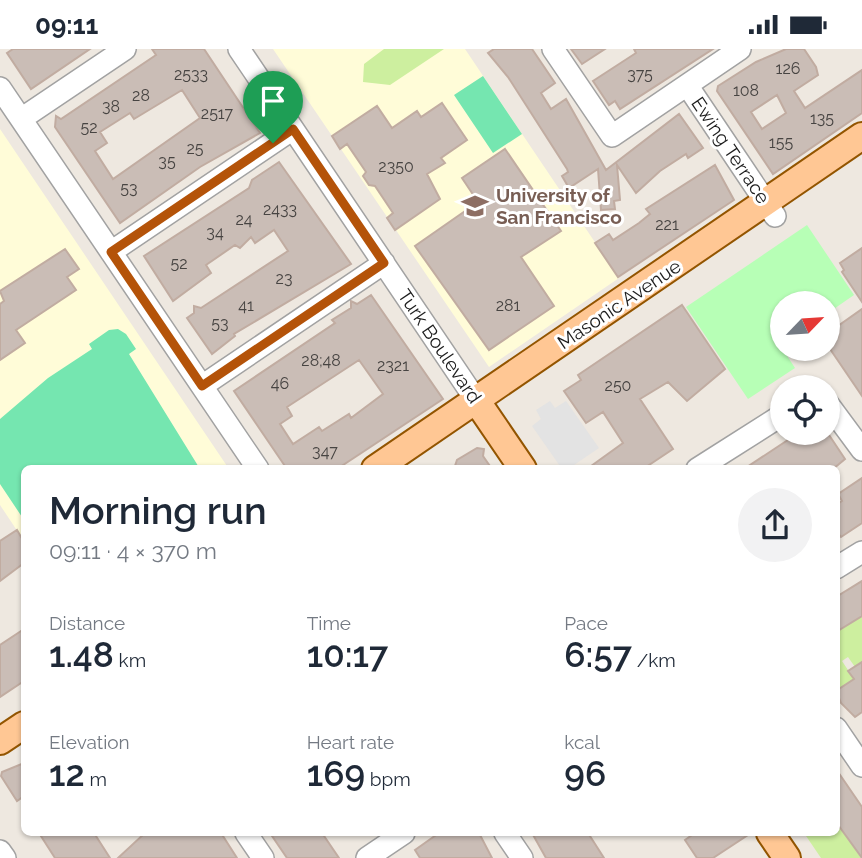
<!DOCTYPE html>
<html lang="en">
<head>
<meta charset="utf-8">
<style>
  body { margin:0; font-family:Raleway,sans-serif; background:#f2f2f3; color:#1f2937; height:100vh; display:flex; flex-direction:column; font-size:26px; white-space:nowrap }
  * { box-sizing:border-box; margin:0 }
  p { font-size:23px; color:#747a83 }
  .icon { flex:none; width:38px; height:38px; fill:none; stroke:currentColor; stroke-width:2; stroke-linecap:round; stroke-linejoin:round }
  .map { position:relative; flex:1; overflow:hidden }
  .panel { position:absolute; left:21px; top:416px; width:819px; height:371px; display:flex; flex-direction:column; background:#fff; border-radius:10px; box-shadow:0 2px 5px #0004 }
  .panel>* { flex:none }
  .needle { width:46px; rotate:65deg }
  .controls { position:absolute; left:770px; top:242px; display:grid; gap:14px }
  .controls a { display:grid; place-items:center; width:70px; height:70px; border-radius:50%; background:#fff; box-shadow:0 2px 5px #0004; font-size:35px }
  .pin { position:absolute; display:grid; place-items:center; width:60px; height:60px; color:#fff; margin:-72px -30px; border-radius:50% 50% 50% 0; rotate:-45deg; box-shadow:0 0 7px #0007 }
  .pin .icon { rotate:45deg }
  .round { display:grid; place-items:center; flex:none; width:74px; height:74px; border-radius:37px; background:#f2f2f3 }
  .head { display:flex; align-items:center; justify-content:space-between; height:119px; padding:0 28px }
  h1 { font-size:38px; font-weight:600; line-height:52px }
  .stats { display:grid; grid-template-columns:repeat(3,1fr); gap:10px; height:119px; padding:7px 28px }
  .stats div { display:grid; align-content:center }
  .stats b { font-size:35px; font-weight:600 }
  .stats small { font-size:19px; font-weight:400 }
  .stats p { font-size:19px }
  .status { display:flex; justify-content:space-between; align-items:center; height:49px; padding:0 35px; background:#fff; direction:ltr }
  .status svg { height:19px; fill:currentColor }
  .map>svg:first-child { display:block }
</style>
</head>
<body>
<div class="status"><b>09:11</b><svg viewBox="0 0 49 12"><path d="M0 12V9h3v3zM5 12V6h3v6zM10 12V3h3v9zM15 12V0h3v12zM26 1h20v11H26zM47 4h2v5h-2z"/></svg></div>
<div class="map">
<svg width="862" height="809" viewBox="0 0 862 809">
  <rect width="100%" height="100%" fill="#eee8e0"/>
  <path fill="#fffcd8" d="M273,0H465L619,229L489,318Z
    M0,80L229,420H24V492L0,456Z"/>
  <path fill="#cdef9f" d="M384,0H444L390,36L363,33L364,15Z
    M862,567V613L855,618L848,608L842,612L854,630L837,642V583Z
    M837,772L849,792L854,789L857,794L853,797L861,809H821L804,784H836Z"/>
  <path fill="#b7ffb6" d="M807,176L854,246L828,264V254H782L780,296L795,319L748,350L686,258Z"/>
  <path fill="#75e6b0" d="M483,27L522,85L493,104L454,46Z
    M118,280L126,285L136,300L129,305L200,420H24V471L0,435V370L48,329L92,300L89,295L109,281Z"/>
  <path fill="#e3e3e3" d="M550,352L555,359L566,352L599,399L574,416L576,420H562L532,377L541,370L536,361Z"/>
  <path fill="#cabdb6" stroke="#c1aca1" stroke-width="2" fill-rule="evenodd" d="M13,0H90L31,40L7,4Z
    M152,0H204L260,84L200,118L120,174L55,78L56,67L61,70L156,6ZM182,41L200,69L113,130L95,102L107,94L100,83L130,64L134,70Z
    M494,0H532L555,34L541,44L551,60L566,50L606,121L679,65L703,99L688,109L686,105L660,122L636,144L617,116L620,151L614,152L615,160L601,161L598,120L569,139L562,127L568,123L567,120L508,28L488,4Z
    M571,0H605L582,15Z
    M634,0H713L620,60L615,52L609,56L593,32L636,4Z
    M786,0H804L816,18L818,26L794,42L805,59L862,21V64L773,125L717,42L718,37L756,13ZM777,46L786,64L762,80L751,63Z
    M442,54L467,91L441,109L445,114L427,125L440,150L395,181L387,169L393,164L375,137L369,136L363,127L366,123L347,95L340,100L332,87L377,57L392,79L417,62L421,68Z
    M505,100L561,182L521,208L554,257L489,301L415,197L478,153L462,129Z
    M279,113L351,215L234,285L235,287L212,305L187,269L194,264V257L201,259L288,202L274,181L255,194L251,188L240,199L235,196L206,216L211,224L173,252L144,207L249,139L252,131Z
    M715,116L734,151L618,228L595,194L609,185L613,191L639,174L650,165L646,160Z
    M862,199V253L842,223L844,221L840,214Z
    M65,200L79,220L67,228L76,241L16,281L25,294L0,311V255L4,252L0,242Z
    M371,246L443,350L337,420H287L234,342L335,274L332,271L351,259V252L357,255ZM359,311L383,345L351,369L349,365L322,382L319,378L293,395L280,375L292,367L287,358Z
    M682,256L725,320L687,352L668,333L640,350L673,400L643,420H587L623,394L603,363L586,374L564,342L581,331L578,326Z
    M862,260V347L828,297V284Z
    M800,383H827L845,410L833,420H744Z
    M477,399L484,400L483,407L492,420H454L457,411Z
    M862,429V474L841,488L836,482V456L842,452L838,445Z
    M17,481L24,493V514L0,532V492Z
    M862,532V567L836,583V548Z
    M24,580V632L0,648V596Z
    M862,613V663L855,668L841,654L836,642L854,630L848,622Z
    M24,714V747L17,752L1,727L2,723Z
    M836,720L862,758V809L836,773Z
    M39,784H94L110,809H55Z
    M145,784H221L237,809H118Z
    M270,784H322L339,809H287Z
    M439,784H479L492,809H420L415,801Z
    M532,784H588L604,809H546Z
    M695,784H751L713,809H697L685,791Z"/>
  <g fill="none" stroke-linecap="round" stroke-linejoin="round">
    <g stroke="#a2a2a2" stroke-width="24">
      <path id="minor" d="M239,0L476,351
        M553,0L612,87L740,0
        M687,36L775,167
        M0,39L258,420
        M21,70L125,0
        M111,203L293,80
        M202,337L384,214
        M828,355L862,401
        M697,420L782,366
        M836,519L862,503
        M836,679L862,717
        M246,784L263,809
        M505,784L522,809
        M0,802L5,809
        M367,809L404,784"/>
    </g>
    <g stroke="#935500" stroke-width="30">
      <path id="major" d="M476,351L523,420
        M375,420L862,87
        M0,692L24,676
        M770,784L787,809"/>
    </g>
    <use href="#minor" stroke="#fff" stroke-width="21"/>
    <use href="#major" stroke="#ffc794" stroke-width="26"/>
  </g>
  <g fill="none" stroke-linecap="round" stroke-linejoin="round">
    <g stroke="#fff" stroke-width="14">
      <path id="route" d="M293,80L384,214L202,337L111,203Z"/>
    </g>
    <use href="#route" stroke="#b45309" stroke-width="9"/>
  </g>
  <defs>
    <g id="university-bare" transform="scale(2.1)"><path d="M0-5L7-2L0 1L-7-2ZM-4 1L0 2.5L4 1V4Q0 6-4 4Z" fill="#8d6e63" stroke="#fff" stroke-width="2.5" paint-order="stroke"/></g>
  </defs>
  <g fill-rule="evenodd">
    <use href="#university-bare" x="475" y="157"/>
  </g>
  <g text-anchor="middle" stroke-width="6" stroke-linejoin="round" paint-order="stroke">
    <g font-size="16" fill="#474442">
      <text x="788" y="25">126</text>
      <text x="191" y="31">2533</text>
      <text x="640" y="31">375</text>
      <text x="746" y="47">108</text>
      <text x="141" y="52">28</text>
      <text x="111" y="63">38</text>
      <text x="217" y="70">2517</text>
      <text x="822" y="75">135</text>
      <text x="89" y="84">52</text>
      <text x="781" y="99">155</text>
      <text x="195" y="105">25</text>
      <text x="167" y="118">35</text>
      <text x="396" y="123">2350</text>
      <text x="129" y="145">53</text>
      <text x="280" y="166">2433</text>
      <text x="244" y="176">24</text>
      <text x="667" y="181">221</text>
      <text x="215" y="189">34</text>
      <text x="179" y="220">52</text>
      <text x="284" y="235">23</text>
      <text x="246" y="262">41</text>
      <text x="508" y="262">281</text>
      <text x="220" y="280">53</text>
      <text x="321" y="317">28;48</text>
      <text x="393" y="322">2321</text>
      <text x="280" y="340">46</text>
      <text x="618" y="342">250</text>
      <text x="325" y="408">347</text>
    </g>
    <g font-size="19" fill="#1b1b1b" stroke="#fff">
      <text transform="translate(731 101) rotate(56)" y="7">Ewing Terrace</text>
      <text transform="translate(619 255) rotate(-34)" y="7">Masonic Avenue</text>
      <text transform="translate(440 297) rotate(56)" y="7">Turk Boulevard</text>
    </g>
    <g font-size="19" font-weight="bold" fill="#785e54" stroke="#fff" text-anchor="start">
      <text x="496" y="153">University of<tspan x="496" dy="22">San Francisco</tspan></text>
    </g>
  </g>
</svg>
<div class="controls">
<a><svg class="needle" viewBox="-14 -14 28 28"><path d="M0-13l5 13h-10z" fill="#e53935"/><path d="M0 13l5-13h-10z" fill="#747a83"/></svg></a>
<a><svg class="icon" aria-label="locate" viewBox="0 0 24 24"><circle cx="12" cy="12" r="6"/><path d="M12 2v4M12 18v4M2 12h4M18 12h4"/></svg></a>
</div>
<div class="pin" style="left:273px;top:94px;background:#1e9e55"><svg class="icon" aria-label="arrive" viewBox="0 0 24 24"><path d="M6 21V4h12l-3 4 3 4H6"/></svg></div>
<section class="panel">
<div class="head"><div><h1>Morning run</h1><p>09:11 · 4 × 370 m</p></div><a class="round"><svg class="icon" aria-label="share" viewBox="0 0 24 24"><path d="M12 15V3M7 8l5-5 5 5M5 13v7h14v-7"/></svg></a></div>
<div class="stats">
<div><p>Distance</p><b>1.48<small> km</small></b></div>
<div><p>Time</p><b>10:17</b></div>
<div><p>Pace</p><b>6:57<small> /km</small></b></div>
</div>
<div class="stats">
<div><p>Elevation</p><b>12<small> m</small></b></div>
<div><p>Heart rate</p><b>169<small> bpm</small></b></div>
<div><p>kcal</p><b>96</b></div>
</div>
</section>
</div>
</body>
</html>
